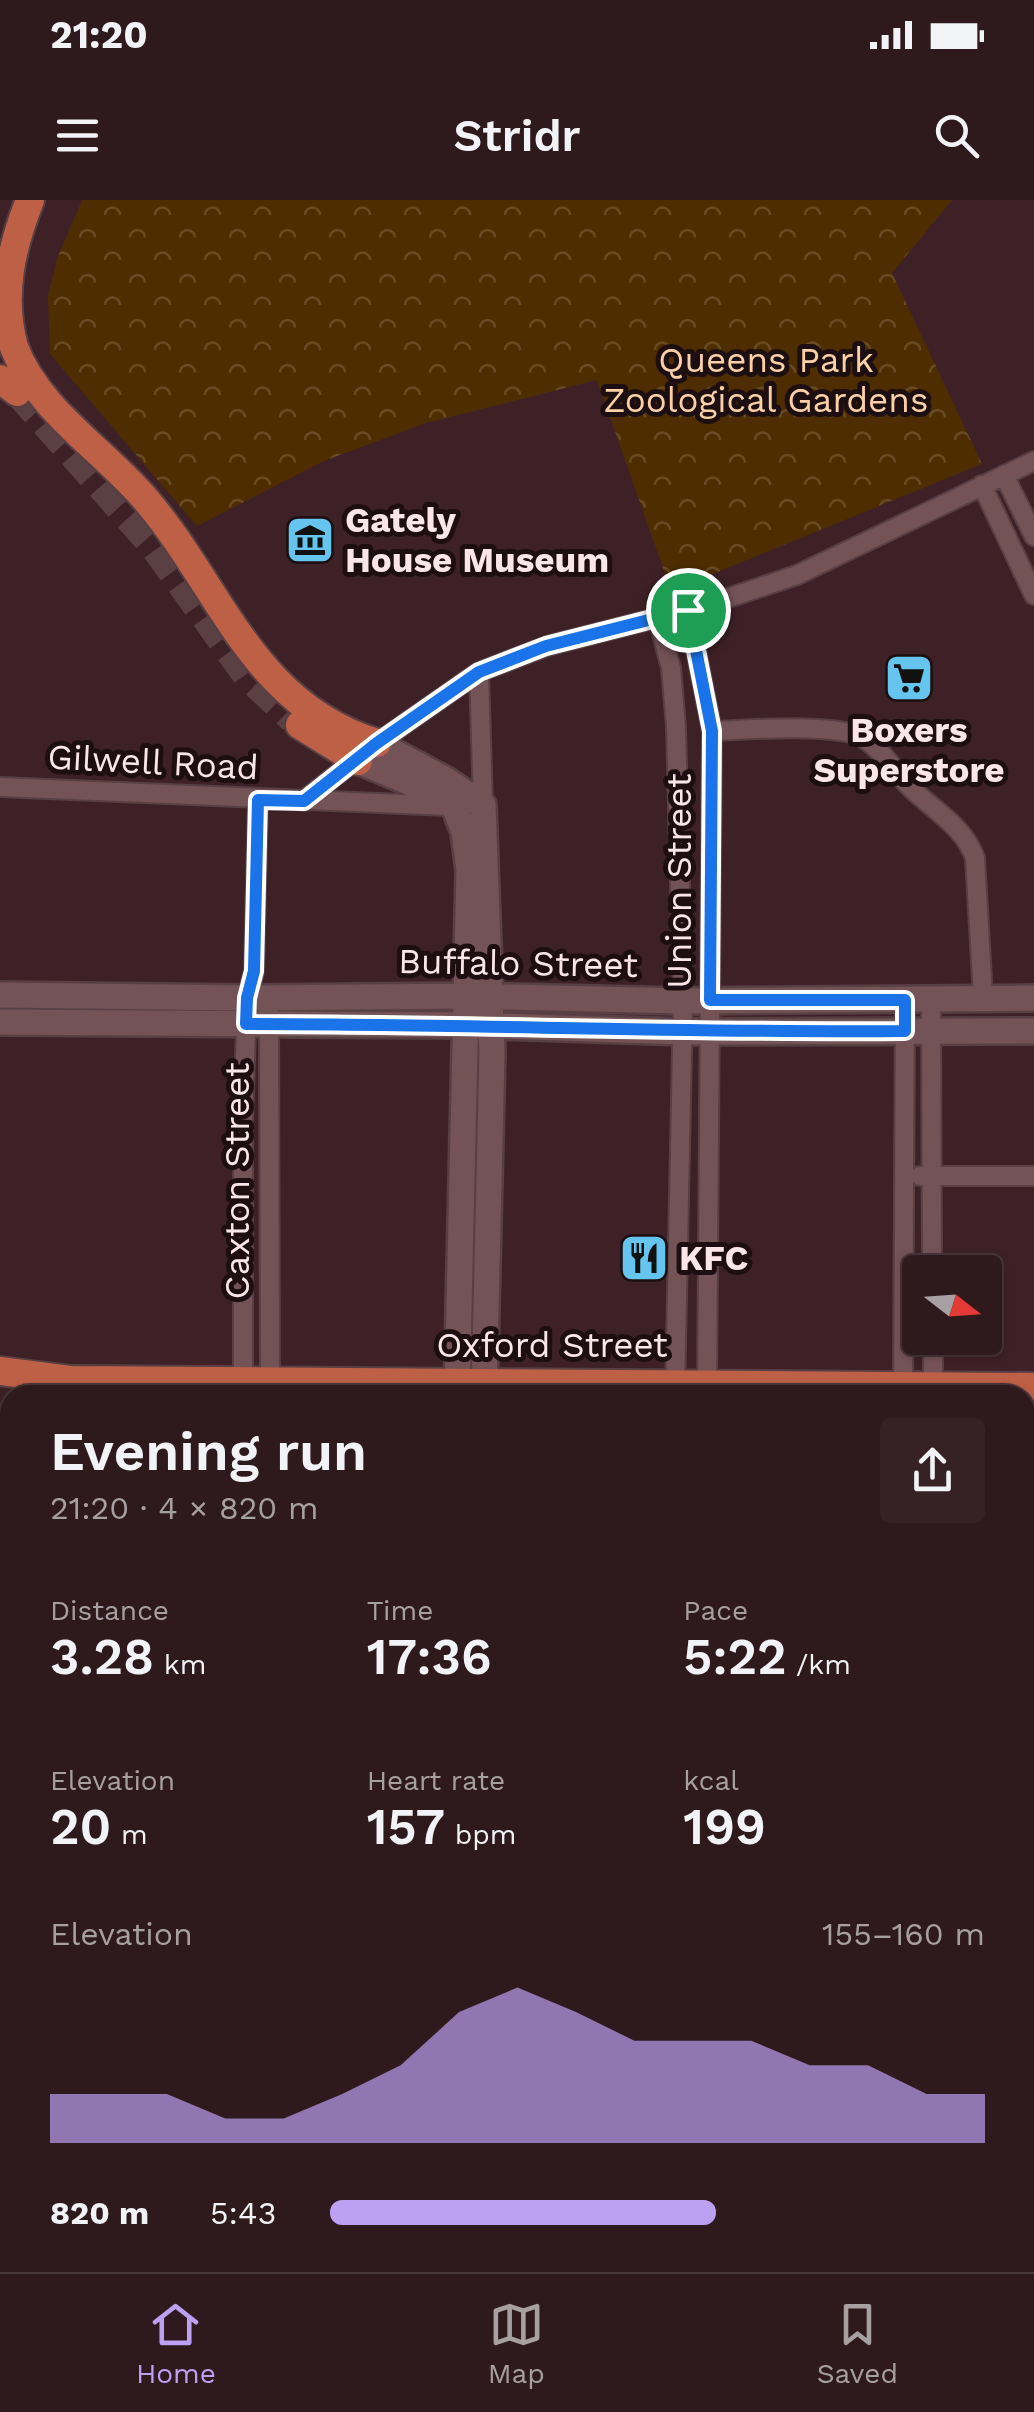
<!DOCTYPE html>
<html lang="en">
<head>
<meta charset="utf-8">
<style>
  body { margin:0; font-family:"Work Sans",sans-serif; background:#362225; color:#f1f3f6; height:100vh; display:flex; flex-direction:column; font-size:38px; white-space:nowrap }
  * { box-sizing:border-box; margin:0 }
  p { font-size:32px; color:#a7a0a3 }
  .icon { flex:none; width:55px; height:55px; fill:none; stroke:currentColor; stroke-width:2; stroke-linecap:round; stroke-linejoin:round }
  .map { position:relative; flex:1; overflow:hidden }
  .side { position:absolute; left:0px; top:1185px; width:1035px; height:888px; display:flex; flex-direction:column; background:#2e191c; border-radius:30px 30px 0 0; box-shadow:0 2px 8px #0004,0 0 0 2px #49383b }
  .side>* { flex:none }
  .needle { width:65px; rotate:107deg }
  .buttons { position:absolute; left:902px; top:1055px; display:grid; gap:20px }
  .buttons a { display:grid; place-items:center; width:100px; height:100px; border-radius:10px; background:#2e191c; box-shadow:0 2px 8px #0004,0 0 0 2px #49383b; font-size:50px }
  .pin { position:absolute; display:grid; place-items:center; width:85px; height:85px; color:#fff; margin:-42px; border:5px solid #fff; border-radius:50%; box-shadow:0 2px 10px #0007 }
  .round { display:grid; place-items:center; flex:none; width:105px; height:105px; border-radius:10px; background:#362225 }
  .overview { display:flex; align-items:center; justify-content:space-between; height:170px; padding:0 50px }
  h1 { font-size:55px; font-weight:600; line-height:75px }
  .figures { display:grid; grid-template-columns:repeat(3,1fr); gap:15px; height:170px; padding:10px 50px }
  .figures div { display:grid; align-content:center }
  .figures b { font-size:50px; font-weight:600 }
  .figures small { font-size:28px; font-weight:400 }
  .figures p { font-size:28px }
  .chart { height:280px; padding:20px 50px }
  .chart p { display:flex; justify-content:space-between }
  .chart svg { width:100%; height:180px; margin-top:10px; fill:#bca0f2; opacity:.7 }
  ul { padding:0 50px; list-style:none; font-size:32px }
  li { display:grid; grid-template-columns:160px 120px 1fr; align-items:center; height:75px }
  li i { height:25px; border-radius:12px; background:#bca0f2 }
  .status { display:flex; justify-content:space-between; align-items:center; height:70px; padding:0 50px; background:#2e191c; direction:ltr }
  .status svg { height:28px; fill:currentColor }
  header { display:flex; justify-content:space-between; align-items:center; height:130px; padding:0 50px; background:#2e191c; font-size:45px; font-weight:600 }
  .tab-bar { display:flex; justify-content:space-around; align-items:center; height:140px; border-top:2px solid #49383b; background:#2e191c; font-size:28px; color:#a7a0a3 }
  .tab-bar a { display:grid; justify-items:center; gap:5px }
  .tab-bar .selected { color:#bca0f2 }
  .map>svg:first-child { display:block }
</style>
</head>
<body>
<div class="status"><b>21:20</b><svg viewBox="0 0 49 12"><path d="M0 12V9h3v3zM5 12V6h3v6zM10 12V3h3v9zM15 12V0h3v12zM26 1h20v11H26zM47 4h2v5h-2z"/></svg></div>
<header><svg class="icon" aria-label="menu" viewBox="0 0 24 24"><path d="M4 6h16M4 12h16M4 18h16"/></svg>Stridr<svg class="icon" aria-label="search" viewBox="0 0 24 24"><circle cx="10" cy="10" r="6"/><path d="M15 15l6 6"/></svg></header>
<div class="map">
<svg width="1034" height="2072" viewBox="0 0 1034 2072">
  <defs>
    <pattern id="forest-crowns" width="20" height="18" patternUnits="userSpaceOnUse" patternTransform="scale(2.5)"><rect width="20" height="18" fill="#4e2d00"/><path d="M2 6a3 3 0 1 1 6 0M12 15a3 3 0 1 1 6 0" fill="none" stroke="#684b25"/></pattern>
  </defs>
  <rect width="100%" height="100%" fill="#3e2126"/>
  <path fill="url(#forest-crowns)" d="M82,0H952L892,73L982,264L671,391L597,180L426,223L324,261L197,326L50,154L48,96L58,56Z"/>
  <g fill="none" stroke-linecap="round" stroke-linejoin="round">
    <path stroke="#5a3f43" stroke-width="28" stroke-dasharray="28 14" stroke-linecap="butt" d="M17,192L154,347L247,476L293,520"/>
    <g stroke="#573f43" stroke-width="22">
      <path id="street" d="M1004,275L1034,336
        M982,285L1034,395
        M688,410L712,531L707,1192
        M657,416L671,468L676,527L683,801L675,1193
        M712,531C745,530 841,522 865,539C885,553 896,574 913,590C936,612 964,627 975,658L983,797
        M0,587L449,606
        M303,601L377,543L479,472L547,446L707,405L797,375L1034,261
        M475,605H483L479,472
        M931,799L932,1072
        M269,813L270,1192
        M920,976H1034
        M933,1138V1195
        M243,1190V920L247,798L254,771L258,600
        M903,1195L905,800
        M0,1338H10
        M0,1761H10
        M1025,1766H1034
        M0,1788H10
        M1025,1791H1034"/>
    </g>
    <g stroke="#573f43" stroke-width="30">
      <path id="secondary" d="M377,543L448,581L483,605L492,853L484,1195
        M358,561L430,591L454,606L464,632L469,671L457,1195
        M0,795L247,798L468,796L683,801L1034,798
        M0,822L467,825L684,832L1034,831
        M0,1536H10
        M1025,1545H1034
        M0,1559H10
        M1025,1569H1034"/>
    </g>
    <g stroke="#573f43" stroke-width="32">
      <path id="primary" d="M30,0C11,48 0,96 14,147C38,211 104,250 147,301C222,390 253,505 377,543
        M0,179L17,192
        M300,525L358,561
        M0,1171L70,1180L1034,1187"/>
    </g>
    <use href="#street" stroke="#745357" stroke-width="18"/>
    <use href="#secondary" stroke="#745357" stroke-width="25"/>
    <use href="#primary" stroke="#bd6046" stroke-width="28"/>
    <g stroke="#aa9295" stroke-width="9">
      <path id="rail" d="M1025,1865H1034
        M1025,1888H1034
        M1025,1929L1034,1925
        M1025,1967L1034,1960
        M0,2005H10
        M587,2072L622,2062
        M623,2072L644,2062
        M687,2072L705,2062
        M847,2072L861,2062"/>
    </g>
    <use href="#rail" stroke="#1d0f11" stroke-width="5" stroke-dasharray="15" stroke-linecap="butt"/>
  </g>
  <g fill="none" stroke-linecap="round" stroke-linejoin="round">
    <g stroke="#fff" stroke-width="20">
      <path id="route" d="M688,410L712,531L710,800H905V831C685,833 466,824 246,824L247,798L254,771L258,600L304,601L377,543L479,472L546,446Z"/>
    </g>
    <use href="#route" stroke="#1a73e8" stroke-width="12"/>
  </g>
  <defs>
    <g id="museum-square" transform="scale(2.5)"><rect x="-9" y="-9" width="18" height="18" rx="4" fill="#65c5ee" stroke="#1d0f11"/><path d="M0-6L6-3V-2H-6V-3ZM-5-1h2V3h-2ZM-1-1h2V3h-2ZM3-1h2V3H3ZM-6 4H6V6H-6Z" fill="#111"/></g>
    <g id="supermarket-square" transform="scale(2.5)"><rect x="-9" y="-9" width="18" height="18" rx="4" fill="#65c5ee" stroke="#1d0f11"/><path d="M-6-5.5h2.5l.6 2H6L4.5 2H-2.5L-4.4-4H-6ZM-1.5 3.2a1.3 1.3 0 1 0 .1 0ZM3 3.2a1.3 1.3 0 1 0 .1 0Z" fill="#111"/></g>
    <g id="restaurant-square" transform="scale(2.5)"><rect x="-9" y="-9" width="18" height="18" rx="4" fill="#65c5ee" stroke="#1d0f11"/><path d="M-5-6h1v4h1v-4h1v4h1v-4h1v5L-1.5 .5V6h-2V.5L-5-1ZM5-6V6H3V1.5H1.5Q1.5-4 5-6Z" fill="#111"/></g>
  </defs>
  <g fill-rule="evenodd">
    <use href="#museum-square" x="310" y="340"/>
    <use href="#supermarket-square" x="909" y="478"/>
    <use href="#restaurant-square" x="644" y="1058"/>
  </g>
  <g text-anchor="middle" stroke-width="10" stroke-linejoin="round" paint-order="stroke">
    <g font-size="35" fill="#fad0a6" stroke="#1d0f11">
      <text x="766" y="172">Queens Park<tspan x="766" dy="40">Zoological Gardens</tspan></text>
    </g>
    <g font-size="35" font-weight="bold" fill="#fae6e8" stroke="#1d0f11" text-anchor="start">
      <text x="345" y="332">Gately<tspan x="345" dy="40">House Museum</tspan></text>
      <text x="909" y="542" text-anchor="middle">Boxers<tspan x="909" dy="40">Superstore</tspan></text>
      <text x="679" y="1070">KFC</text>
    </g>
    <g font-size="35" fill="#fae6e8" stroke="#1d0f11">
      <text transform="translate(153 562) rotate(3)" y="12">Gilwell Road</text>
      <text transform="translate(679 681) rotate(-90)" y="12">Union Street</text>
      <text transform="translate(518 763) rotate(1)" y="12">Buffalo Street</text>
      <text transform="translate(237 981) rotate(-90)" y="12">Caxton Street</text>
      <text x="552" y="1157">Oxford Street</text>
    </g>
  </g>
</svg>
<div class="buttons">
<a><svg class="needle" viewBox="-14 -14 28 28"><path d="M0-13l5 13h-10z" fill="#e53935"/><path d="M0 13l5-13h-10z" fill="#a7a0a3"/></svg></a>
</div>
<div class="pin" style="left:688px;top:410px;background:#1e9e55"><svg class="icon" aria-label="arrive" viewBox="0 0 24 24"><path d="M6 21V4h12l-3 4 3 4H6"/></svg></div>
<section class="side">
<div class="overview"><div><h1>Evening run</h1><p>21:20 · 4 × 820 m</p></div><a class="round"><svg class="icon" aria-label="share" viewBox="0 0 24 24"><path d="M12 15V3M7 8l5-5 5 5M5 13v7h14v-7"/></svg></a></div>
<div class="figures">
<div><p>Distance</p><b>3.28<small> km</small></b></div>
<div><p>Time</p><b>17:36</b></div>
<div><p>Pace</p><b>5:22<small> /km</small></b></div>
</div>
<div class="figures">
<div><p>Elevation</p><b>20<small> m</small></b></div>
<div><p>Heart rate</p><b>157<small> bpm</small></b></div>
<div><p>kcal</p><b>199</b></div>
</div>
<div class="chart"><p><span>Elevation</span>155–160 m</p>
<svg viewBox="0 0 160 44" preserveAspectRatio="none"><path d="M0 44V32L10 32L20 32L30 38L40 38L50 32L60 25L70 12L80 6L90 12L100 19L110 19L120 19L130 25L140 25L150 32L160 32V44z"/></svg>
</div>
<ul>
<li><b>820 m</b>5:43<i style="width:59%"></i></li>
</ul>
</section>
</div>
<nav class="tab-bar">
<a class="selected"><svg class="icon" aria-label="home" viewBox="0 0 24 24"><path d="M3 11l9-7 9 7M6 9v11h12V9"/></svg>Home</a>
<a><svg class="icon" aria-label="map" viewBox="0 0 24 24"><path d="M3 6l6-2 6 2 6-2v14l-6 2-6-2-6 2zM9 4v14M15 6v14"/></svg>Map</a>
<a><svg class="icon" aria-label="saved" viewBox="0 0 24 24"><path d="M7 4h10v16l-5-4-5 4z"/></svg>Saved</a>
</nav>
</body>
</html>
